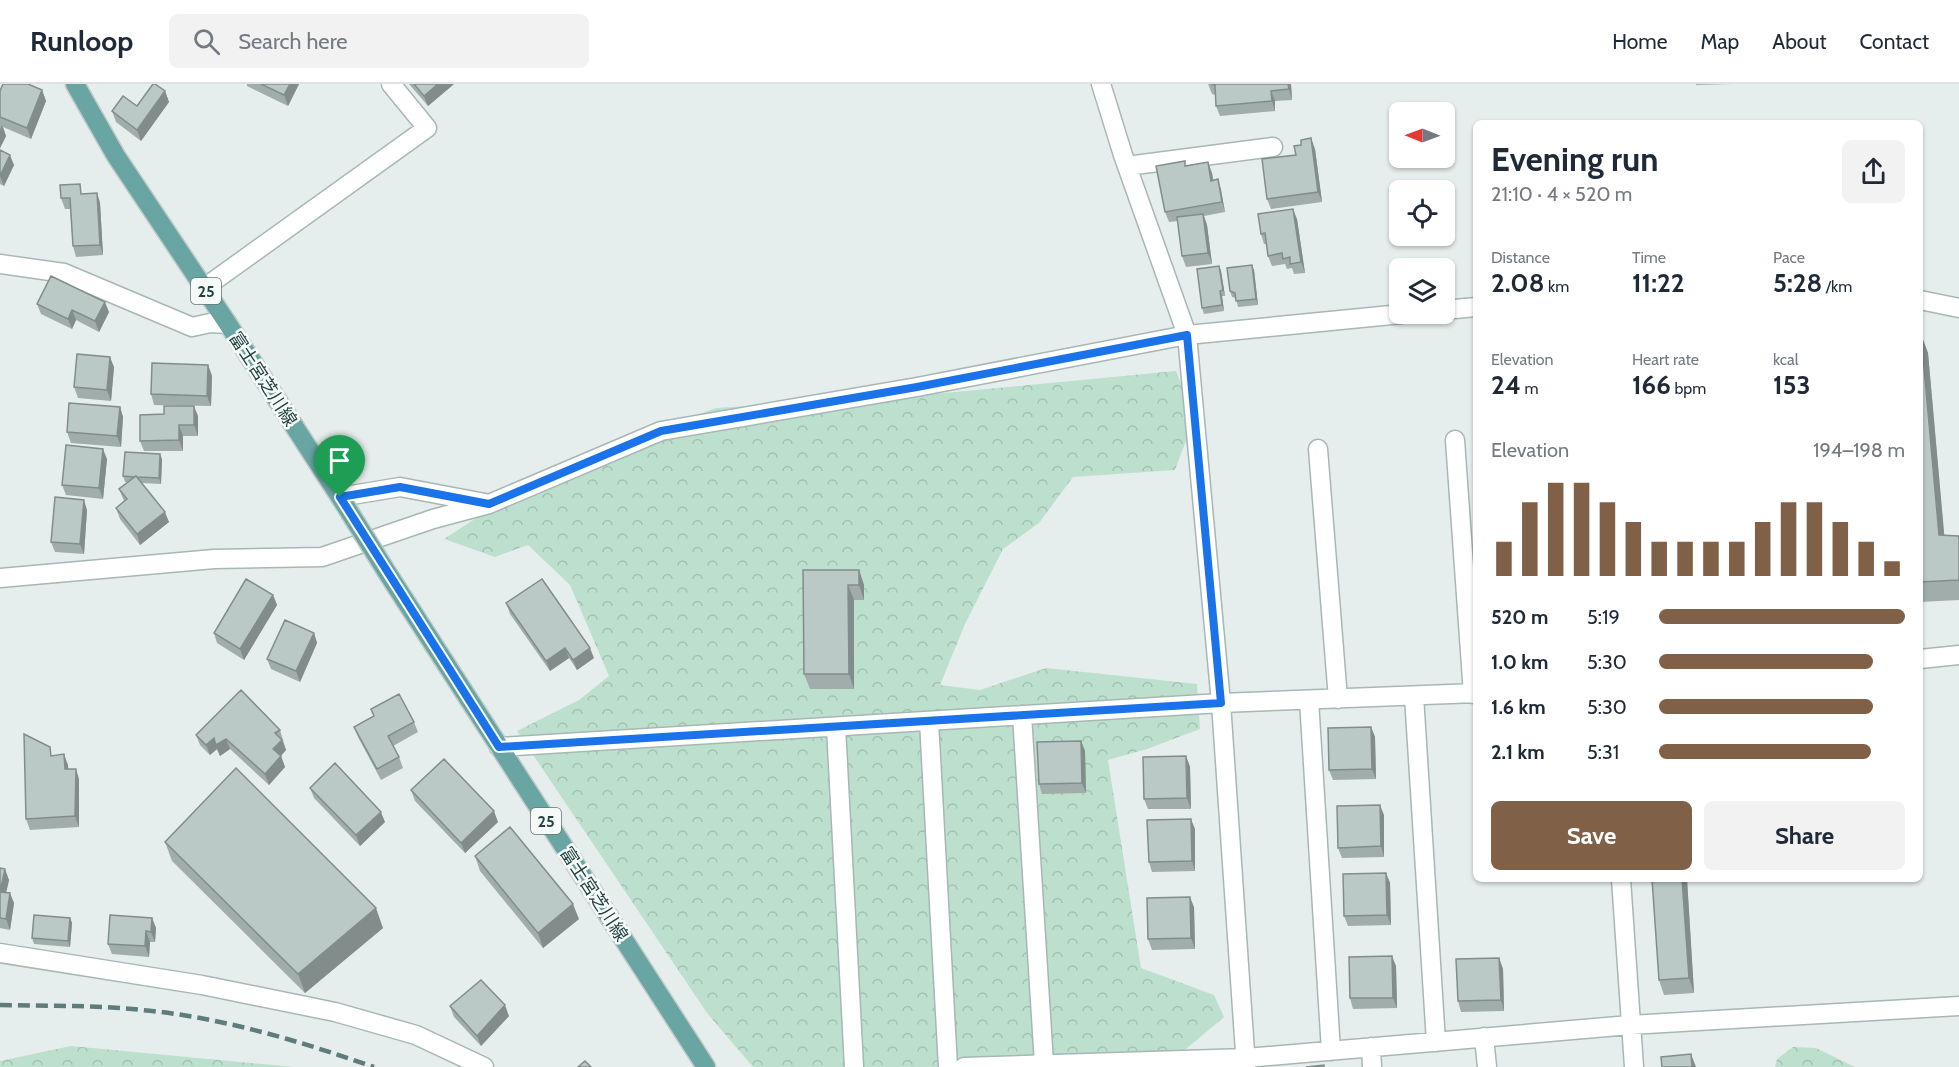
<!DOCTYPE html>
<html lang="en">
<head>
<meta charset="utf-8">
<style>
  body { margin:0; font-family:Cabin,"Noto Sans JP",sans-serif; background:#f2f2f3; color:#1f2937; height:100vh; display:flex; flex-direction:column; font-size:22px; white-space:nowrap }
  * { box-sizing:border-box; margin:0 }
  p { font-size:20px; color:#747a83 }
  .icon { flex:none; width:33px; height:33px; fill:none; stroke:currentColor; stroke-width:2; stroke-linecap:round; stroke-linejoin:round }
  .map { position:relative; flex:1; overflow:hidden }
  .sheet { position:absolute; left:1473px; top:36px; width:450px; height:762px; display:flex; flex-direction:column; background:#fff; border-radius:9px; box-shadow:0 2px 4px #0004 }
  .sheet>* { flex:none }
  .needle { width:39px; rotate:271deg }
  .buttons { position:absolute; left:1389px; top:18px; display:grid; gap:12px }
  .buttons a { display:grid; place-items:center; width:66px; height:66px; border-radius:9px; background:#fff; box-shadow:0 2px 4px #0004; font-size:30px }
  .pin { position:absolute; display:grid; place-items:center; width:51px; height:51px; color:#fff; margin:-62px -26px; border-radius:50% 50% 50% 0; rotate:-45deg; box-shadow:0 0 6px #0007 }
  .pin .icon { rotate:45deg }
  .round { display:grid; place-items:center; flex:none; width:63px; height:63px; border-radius:9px; background:#f2f2f3 }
  .overview { display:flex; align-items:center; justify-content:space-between; height:102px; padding:0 18px }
  h1 { font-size:33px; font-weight:700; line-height:45px }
  .metrics { display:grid; grid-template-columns:repeat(3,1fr); gap:9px; height:102px; padding:6px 18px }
  .metrics div { display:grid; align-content:center }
  .metrics b { font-size:26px; font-weight:700 }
  .metrics small { font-size:16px; font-weight:400 }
  .metrics p { font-size:16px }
  .chart { height:168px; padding:12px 18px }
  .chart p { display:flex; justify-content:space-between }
  .chart svg { width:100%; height:108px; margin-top:6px; stroke:#806047; stroke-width:6 }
  .action { display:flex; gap:12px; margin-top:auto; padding:12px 18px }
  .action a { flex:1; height:69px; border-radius:9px; background:#806047; color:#fff; font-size:24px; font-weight:700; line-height:69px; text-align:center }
  .action a+a { background:#f2f2f3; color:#1f2937 }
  ul { padding:0 18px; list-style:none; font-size:20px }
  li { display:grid; grid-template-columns:96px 72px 1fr; align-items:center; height:45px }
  li i { height:15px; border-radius:8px; background:#806047 }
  header { display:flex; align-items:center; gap:36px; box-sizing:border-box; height:84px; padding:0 30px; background:#fff; border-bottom:2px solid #e0e1e3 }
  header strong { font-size:28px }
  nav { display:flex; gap:33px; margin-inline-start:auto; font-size:21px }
  .search { width:420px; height:54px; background:#f2f2f3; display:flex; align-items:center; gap:15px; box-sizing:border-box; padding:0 21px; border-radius:9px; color:#747a83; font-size:22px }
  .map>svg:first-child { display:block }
</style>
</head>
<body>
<header>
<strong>Runloop</strong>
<div class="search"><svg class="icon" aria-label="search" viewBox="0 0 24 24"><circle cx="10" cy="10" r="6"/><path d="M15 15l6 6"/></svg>Search here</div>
<nav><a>Home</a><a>Map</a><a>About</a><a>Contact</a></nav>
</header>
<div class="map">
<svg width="1959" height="983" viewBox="0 0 1959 983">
  <defs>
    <pattern id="forest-crowns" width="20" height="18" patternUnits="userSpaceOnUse" patternTransform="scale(1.5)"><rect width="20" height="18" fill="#bde0ce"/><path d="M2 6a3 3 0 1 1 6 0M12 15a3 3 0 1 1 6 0" fill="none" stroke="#a2c1b2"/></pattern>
  </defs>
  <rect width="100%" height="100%" fill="#e5eeec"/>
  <path fill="url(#forest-crowns)" d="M1176,287L1195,333L1175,386L1073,393L1039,439L1003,465L965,540L940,601L980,606L1046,584L1197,600L1200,645L1147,665L1108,676L1141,884L1214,911L1224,933L1173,976L1010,972L991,983H753L707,929L517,647L579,616L609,592L570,501L528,461L495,473L444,455L555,383L716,324L933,310Z
    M71,962L294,983H0V977Z
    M1793,963L1816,964L1855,983H1775L1777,975Z"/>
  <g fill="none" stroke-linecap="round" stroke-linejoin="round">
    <g stroke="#a7b7b5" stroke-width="21">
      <path id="street" d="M1101,0L1123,71L1187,251L1221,619L1246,983
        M1127,82L1273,63
        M0,180L64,189L192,243L210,239L228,240
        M204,204L427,44L391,0
        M1920,216L1959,224
        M1444,226L1476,223
        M1455,356L1473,610
        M1318,365L1338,615
        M340,413L400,403L485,419
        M0,494L214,475L322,473L433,435L489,420L661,347L917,303L1187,251L1402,230
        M1920,575L1959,571
        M1414,612L1436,958
        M1309,616L1331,967
        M1022,631L1044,980
        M929,637L948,983
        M836,643L854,983
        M499,663L1221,619L1476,609
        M1621,795L1634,983
        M0,869L202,901L335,928L416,951L484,983
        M1484,953L1487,983
        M1371,963L1372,983
        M964,983L1246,974L1630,941L1959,922"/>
    </g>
    <g stroke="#c1cac9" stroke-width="21">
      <path id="primary" d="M75,0L116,72L228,240L340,413
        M388,490L706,983"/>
    </g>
    <use href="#street" stroke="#fff" stroke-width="18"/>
    <use href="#primary" stroke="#68a5a3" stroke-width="18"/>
    <path stroke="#5e7c7b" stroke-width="4.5" stroke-dasharray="12 6" stroke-linecap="butt" d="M0,921C47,922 95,921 142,926C221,933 299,957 374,983"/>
    <g stroke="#c1cac9" stroke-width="21" stroke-linecap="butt">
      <path id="primary-bridge" d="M340,413L388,490"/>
    </g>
    <use href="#primary-bridge" stroke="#68a5a3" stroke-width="18"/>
  </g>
  <path fill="#a0adaa" d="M247,0H299L288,22L247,2Z
    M409,0H454L428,22Z
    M1208,0H1291L1292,16L1275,17V27L1220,32L1216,22V11L1212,10Z
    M1696,0H1732L1696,1Z
    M29,1L42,6L46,17L31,55L3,43L6,52L0,64V7Z
    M165,7L169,18L141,57L116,38L112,27L137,22Z
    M1315,65L1322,118L1271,125L1267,115L1296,71Z
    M0,66L14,81L4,102L0,100Z
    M1186,82L1212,89L1213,96L1218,95L1221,106L1225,128L1204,132L1207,141L1212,180L1186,183L1182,172L1178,137L1169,138L1165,128Z
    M97,109L100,119L103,171L76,173L73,162L70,125H65L61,114L84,110Z
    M1297,135L1305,189L1294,190L1292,184L1287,185L1285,180L1272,182L1268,172L1267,160H1264L1261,150Z
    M1219,182L1221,187L1225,212H1222L1224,227L1204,230L1202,224Z
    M1254,186L1258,221L1238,223L1236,214L1232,213L1230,207Z
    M37,220L109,228L99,248L76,236L72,245L41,230Z
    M1920,250L1928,269L1944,451L1959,452V516L1920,518Z
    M208,281L212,292L211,322L154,321L151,310Z
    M114,283L111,317L78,314L74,303Z
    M120,323L123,333L121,363L71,359L67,348Z
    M198,332V352H183V367H144L140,357Z
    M107,375L103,415L66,411L62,401Z
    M162,375L161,400L142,399L169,438L140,461L120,435L116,424L124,417L119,405L128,398H125L123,392Z
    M87,426L84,470L55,468L51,458Z
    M803,486H859L864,501V516H854V605H810L804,590Z
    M273,511L277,521L244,576L217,559L214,549Z
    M506,519L594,574L577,586L569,574L550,587L510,530Z
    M314,549L317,559L300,598L271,585L267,575Z
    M371,625L414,638L418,648L393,662L399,673L403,684L381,696L358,653L354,643L374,632Z
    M1371,643L1375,653L1376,695L1333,696L1329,686Z
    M280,646L286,666L281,672L285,683L269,701L230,665L220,672L217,665L210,671L200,661L196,651Z
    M1081,657L1085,667L1086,709L1042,710L1039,700Z
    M54,672L68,681V685L79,695V743L30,746L26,735Z
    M1186,672L1190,683L1191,725H1148L1144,715Z
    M310,704L385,738L360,762L314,714Z
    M411,706L498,738L465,769L415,717Z
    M1384,731V773L1342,774L1338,764Z
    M1195,745V787L1152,788L1149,778Z
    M165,758L383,844L305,909L172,777Z
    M475,772L579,835L543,864L480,787Z
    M0,784L9,796L6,808L14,819L10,846L0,844Z
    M1386,789L1390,799L1391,841L1348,842L1344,832Z
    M1687,795L1694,909L1664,911L1659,896Z
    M1194,823L1195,865L1152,866L1148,855Z
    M70,834L72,839L70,863L34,860L32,854Z
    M152,834L156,844L155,858H150L149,873L112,870L108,860Z
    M1499,874L1503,885L1504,927L1461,928L1458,917Z
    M1396,882L1397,924L1353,925L1350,914Z
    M450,922L509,932L481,962L454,933Z"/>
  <path fill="#828d8b" d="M290,0H299L288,22L284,11Z
    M438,0H454L428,22L424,12Z
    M1288,0H1291L1292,16L1289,5Z
    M42,6L46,17L31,55L27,44Z
    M165,7L169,18L141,57L137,46Z
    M1271,7L1275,17V27L1272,17Z
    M2,41L6,52L0,64V46Z
    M1311,54L1315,65L1322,118L1318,108Z
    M10,71L14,81L4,102L0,92Z
    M1208,78L1212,89L1215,107L1211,97Z
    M1218,95L1221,106L1225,128L1222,118Z
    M97,109L100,119L103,171L100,161Z
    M1293,125L1297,135L1305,189L1301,178Z
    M1203,130L1207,141L1212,180L1208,169Z
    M1252,181L1254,186L1258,221L1256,215Z
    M1219,182L1221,187L1225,212L1223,206Z
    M1220,207L1222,212L1224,227L1222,221Z
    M105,218L109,228L99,248L95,237Z
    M72,226L76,236L72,245L68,235Z
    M1921,250L1928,269L1946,470L1939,451Z
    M110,273L114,283L111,317L107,306Z
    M208,281L212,292L211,322L207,312Z
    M194,322L198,332V352L194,341Z
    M120,323L123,333L121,363L117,352Z
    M179,341L183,352V367L179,356Z
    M103,365L107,375L103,415L99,404Z
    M160,370L162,375L161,400L159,394Z
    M84,416L87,426L84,470L80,460Z
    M165,428L169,438L140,461L137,450Z
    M859,486L864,501V516L859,501Z
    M848,501L854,516V605L849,590Z
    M273,511L277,521L244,576L240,565Z
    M314,549L317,559L300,598L296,587Z
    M565,564L569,574L550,587L546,577Z
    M590,564L594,574L577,586L573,576Z
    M1371,643L1375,653L1376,695L1372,685Z
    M214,654L226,655L230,665L220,672L217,665L210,671L206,661Z
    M282,656L286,666L277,676L273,665Z
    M1081,657L1085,667L1086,709L1082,699Z
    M64,670L68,681L69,696L65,685Z
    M281,672L285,683L269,701L265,690Z
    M1186,672L1190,683L1191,725L1187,714Z
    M76,685L79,695V743L75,732Z
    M1380,721L1384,731V773L1381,762Z
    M494,727L498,738L465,769L461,759Z
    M381,728L385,738L360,762L356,751Z
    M1191,735L1195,745V787L1192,777Z
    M5,785L9,796L4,818L0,808Z
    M1386,789L1390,799L1391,841L1387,831Z
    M1682,795H1687L1694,909L1689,894Z
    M10,809L14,819L10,846L6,835Z
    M1190,813L1194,823L1195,865L1191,854Z
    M573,820L579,835L543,864L538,849Z
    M376,824L383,844L305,909L298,890Z
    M70,834L72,839L70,863L68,857Z
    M152,834L156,844L155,858L151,848Z
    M146,847L150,858L149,873L145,862Z
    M1392,872L1396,882L1397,924L1393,914Z
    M1499,874L1503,885L1504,927L1501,916Z
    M505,921L509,932L481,962L477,952Z
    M1691,970L1696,983H1692Z"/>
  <path fill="#bac9c6" stroke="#828d8b" stroke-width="1.5" d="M3,0H28L42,6L27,44L0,33V7Z
    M153,0H155L165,7L137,46L112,27L123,12L137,22Z
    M261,0H290L284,11Z
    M414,0H438L424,12Z
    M1211,0H1288L1289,5L1271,7L1272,17L1216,22L1215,1Z
    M1311,54L1318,108L1267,115L1262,75L1296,71L1294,62L1301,61V56Z
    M0,66L10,71L0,92Z
    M1185,77V82L1208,78L1211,97L1218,95L1222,118L1165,128L1156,82Z
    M80,100L81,110L97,109L100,161L73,162L70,114H61L60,101Z
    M1293,125L1301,178L1290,180V173L1283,175L1282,169L1268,172L1265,149L1261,150L1258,130Z
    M1203,130L1208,169L1182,172L1177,133Z
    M1252,181L1256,215L1236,217L1235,209L1230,207L1227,184Z
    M1219,182L1223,206L1220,207L1222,221L1202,224L1197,185Z
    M51,192L105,218L95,237L72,226L68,235L37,220Z
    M1920,250H1921L1939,451L1959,452V496L1920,498Z
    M77,270L110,273L107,306L74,303Z
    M152,279L208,281L207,312L151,310Z
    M69,319L120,323L117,352L67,348Z
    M164,322H194V341H179V356L140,357V331L164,330Z
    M66,361L103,365L99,404L62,401Z
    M125,368L160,370L159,394L137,393L136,392L134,393L123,392Z
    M136,392L165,428L137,450L116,424L127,415L119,405Z
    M55,413L84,416L80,460L51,458Z
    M803,486H859V501H848L849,590H804Z
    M246,495L273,511L240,565L214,549Z
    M542,495L590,564L573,576L565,564L546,577L506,519Z
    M285,536L314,549L296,587L267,575Z
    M241,606L280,646L275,649L282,656L273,665L281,672L265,690L226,655L216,661L214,654L206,661L196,651Z
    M399,610L414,638L388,652L399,673L377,685L354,643L374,632L371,625Z
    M1371,643L1372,685L1329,686L1328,644Z
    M24,650L50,663L51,672L64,670L65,685H76L75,732L26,735Z
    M1081,657L1082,699L1039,700L1037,658Z
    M1186,672L1187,714L1144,715L1143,673Z
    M444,675L494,727L461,759L411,706Z
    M335,679L381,728L356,751L310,704Z
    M236,684L376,824L298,890L165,758Z
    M1380,721L1381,762L1338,764L1337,722Z
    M1191,735L1192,777L1149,778L1147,736Z
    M510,743L573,820L538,849L475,772Z
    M0,784L5,785L0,808L10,809L6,835L0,834Z
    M1386,789L1387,831L1344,832L1343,790Z
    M1652,795H1682L1689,894L1659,896Z
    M1190,813L1191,854L1148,855L1147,814Z
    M34,831L70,834L68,857L32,854Z
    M110,831L152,834L151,848L146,847L145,862L108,860Z
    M1392,872L1393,914H1350L1349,873Z
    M1499,874L1501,916L1458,917L1456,875Z
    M481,896L505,921L477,952L450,922Z
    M1691,970L1692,983H1662L1661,973Z
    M585,977L591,983H578Z
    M1324,981V983H1306Z"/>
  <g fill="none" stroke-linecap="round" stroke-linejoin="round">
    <g stroke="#fff" stroke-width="12">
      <path id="route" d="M1187,251L1221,619L499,663L340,413L400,403L489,420L661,347L917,303Z"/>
    </g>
    <use href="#route" stroke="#1a73e8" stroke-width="8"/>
  </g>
  <g text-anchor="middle" stroke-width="5" stroke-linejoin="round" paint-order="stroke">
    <g fill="#f5faf9" stroke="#627877" stroke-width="1.5">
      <rect x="191" y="194" width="30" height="26" rx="4.5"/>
      <rect x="531" y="724" width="30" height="26" rx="4.5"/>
    </g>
    <g font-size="16" font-weight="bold" fill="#23413f">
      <text x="206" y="213">25</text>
      <text x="546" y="743">25</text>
    </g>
    <g font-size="18" fill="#23413f" stroke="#f5faf9">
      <text transform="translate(263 295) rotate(57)" y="6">富士宮芝川線</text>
      <text transform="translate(594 810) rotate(57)" y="6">富士宮芝川線</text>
    </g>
  </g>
</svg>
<div class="buttons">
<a><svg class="needle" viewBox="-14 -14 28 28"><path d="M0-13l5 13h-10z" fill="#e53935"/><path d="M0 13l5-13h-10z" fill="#747a83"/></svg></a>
<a><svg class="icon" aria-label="locate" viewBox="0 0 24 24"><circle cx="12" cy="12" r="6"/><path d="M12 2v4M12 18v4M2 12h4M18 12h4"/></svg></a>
<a><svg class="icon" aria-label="layers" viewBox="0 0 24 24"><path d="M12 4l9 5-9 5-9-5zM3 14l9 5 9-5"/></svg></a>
</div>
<div class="pin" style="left:340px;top:413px;background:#1e9e55"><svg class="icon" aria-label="arrive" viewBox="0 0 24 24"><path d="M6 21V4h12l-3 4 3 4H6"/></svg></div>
<section class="sheet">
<div class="overview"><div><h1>Evening run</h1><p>21:10 · 4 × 520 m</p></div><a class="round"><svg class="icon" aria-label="share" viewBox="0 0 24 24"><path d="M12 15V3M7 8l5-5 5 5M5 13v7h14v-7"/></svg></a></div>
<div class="metrics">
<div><p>Distance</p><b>2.08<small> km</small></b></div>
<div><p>Time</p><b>11:22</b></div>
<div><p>Pace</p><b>5:28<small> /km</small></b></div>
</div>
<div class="metrics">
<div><p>Elevation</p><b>24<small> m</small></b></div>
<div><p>Heart rate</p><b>166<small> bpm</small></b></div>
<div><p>kcal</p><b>153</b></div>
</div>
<div class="chart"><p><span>Elevation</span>194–198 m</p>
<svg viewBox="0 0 160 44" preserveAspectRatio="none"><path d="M5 44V30M15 44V14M25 44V6M35 44V6M45 44V14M55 44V22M65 44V30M75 44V30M85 44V30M95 44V30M105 44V22M115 44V14M125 44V14M135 44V22M145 44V30M155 44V38"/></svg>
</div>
<ul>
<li><b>520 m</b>5:19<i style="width:100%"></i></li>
<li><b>1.0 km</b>5:30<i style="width:87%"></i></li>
<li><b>1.6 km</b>5:30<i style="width:87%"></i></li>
<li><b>2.1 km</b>5:31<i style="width:86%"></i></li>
</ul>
<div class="action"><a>Save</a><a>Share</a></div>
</section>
</div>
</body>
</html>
